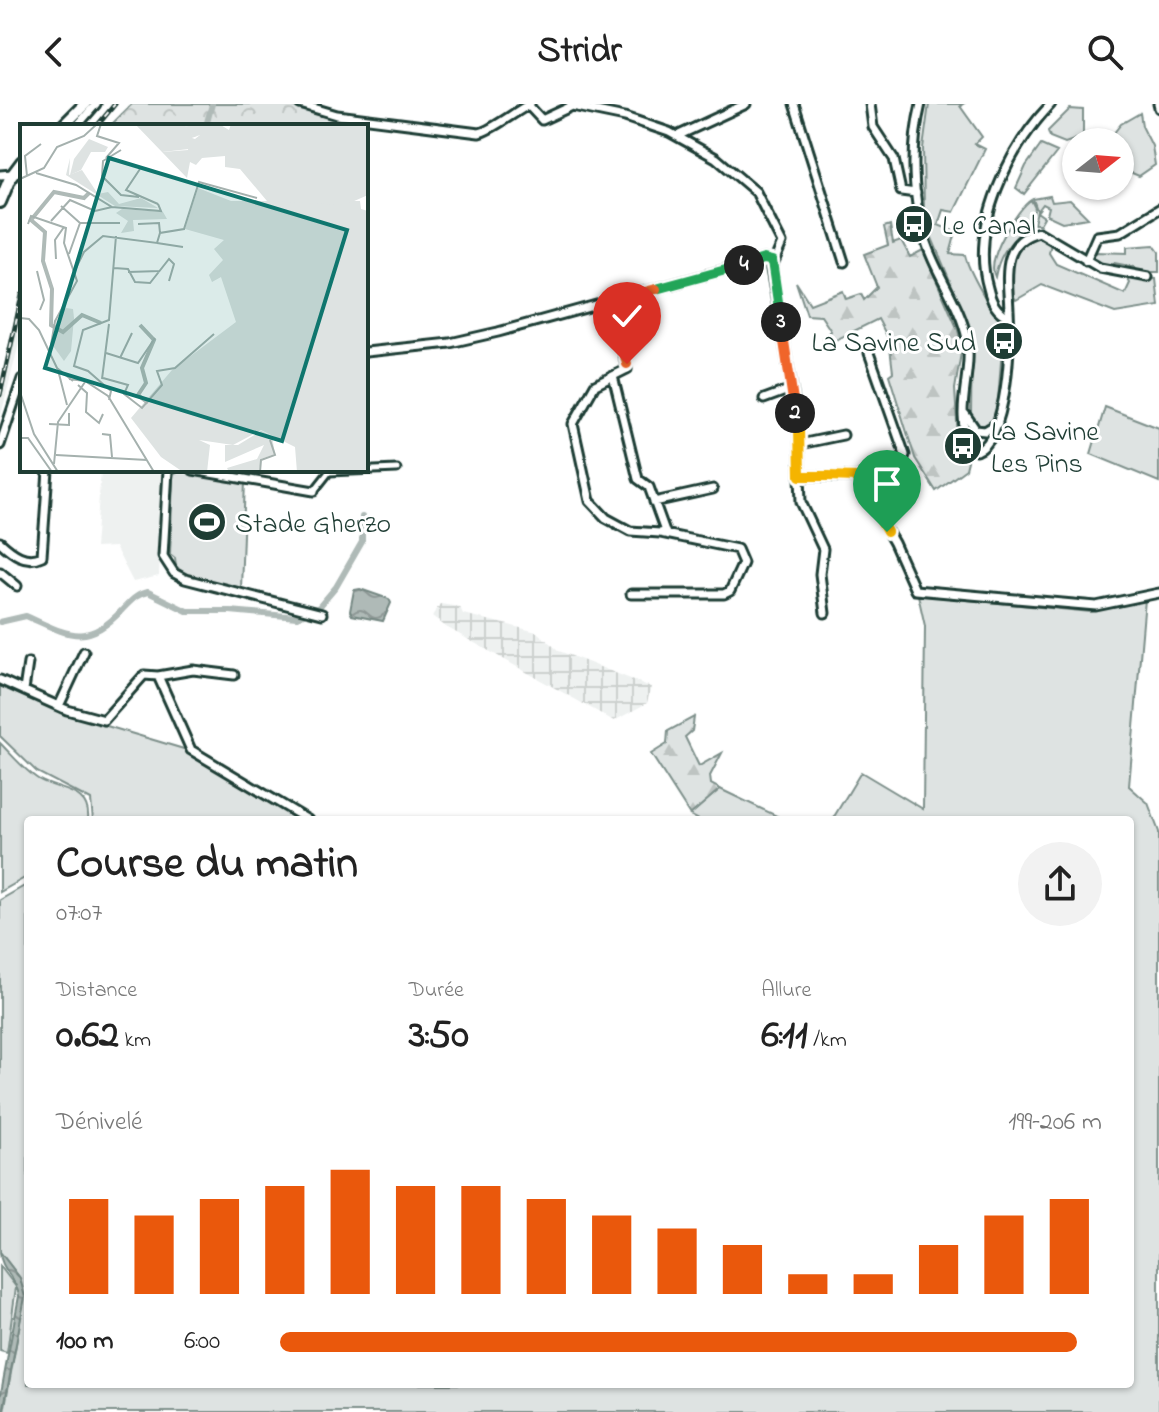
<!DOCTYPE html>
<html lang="fr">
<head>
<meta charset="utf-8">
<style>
  body { margin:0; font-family:"Indie Flower",sans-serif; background:#f2f2f2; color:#222; height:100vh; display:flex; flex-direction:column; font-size:30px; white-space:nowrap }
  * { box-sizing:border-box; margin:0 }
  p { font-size:26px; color:#767676 }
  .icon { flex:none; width:44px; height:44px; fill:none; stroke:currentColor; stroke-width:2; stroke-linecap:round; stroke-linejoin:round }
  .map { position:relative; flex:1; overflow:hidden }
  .panel { position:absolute; left:24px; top:712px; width:1110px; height:572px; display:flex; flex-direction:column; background:#fff; border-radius:8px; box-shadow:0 2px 6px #0004 }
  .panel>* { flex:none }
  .needle { width:52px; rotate:73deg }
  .controls { position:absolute; left:1062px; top:24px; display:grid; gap:16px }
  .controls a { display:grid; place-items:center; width:72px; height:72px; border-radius:50%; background:#fff; box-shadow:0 2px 6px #0004; font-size:40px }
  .pin { position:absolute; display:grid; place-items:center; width:68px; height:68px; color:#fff; margin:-82px -34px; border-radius:50% 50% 50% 0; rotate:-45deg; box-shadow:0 0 8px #0007 }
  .pin .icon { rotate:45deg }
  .km { position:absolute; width:40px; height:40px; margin:-20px; border-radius:50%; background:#222; color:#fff; font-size:22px; line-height:40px; text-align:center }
  .round { display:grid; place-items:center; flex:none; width:84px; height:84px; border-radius:42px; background:#f2f2f2 }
  .head { display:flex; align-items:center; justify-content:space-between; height:136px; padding:0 32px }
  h1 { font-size:44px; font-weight:800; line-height:60px }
  .metrics { display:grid; grid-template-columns:repeat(3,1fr); gap:12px; height:136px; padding:8px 32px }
  .metrics div { display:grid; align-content:center }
  .metrics b { font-size:40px; font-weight:800 }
  .metrics small { font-size:22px; font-weight:400 }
  .metrics p { font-size:22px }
  .chart { height:224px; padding:16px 32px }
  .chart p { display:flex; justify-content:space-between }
  .chart svg { width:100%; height:144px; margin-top:8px; stroke:#ea580c; stroke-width:6 }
  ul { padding:0 32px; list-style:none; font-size:26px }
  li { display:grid; grid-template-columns:128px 96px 1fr; align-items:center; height:60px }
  li i { height:20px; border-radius:10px; background:#ea580c }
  header { display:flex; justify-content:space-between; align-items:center; height:104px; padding:0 32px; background:#fff; font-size:36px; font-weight:800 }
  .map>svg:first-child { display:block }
</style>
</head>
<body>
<header><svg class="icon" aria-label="back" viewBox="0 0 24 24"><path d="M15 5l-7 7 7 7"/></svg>Stridr<svg class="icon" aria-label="search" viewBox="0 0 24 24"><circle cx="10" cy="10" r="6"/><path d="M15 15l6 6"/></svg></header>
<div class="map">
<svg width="1159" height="1308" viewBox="0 0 1159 1308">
  <defs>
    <pattern id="industrial-grid" width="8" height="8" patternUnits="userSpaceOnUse" patternTransform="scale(2)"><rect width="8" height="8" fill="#eef1f0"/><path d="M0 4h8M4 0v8" fill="none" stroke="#ccd0ce"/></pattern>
    <pattern id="forest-firs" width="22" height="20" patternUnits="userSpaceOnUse" patternTransform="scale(2)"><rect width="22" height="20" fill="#dee3e2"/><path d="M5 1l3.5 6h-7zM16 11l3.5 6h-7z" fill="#bec4c2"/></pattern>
    <pattern id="park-crowns" width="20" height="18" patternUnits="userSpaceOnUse" patternTransform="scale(2)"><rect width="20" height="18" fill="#dee3e2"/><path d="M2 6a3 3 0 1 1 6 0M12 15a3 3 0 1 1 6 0" fill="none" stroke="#bec4c2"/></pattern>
    <pattern id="water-waves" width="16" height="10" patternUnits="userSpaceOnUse" patternTransform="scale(2)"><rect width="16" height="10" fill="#afbab7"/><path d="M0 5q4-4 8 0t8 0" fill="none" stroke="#8e9896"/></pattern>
  </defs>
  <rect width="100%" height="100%" fill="#fff"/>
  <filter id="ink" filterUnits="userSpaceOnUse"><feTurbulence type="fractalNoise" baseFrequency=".0125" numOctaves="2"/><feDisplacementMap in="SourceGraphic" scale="16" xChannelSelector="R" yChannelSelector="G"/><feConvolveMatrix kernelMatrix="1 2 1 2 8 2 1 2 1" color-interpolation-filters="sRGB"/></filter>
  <g filter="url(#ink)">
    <path fill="#eef1f0" d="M22,182V228L0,315V281Z
      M101,366H163L159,472L133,478L115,443L95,444Z"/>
    <path fill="url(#industrial-grid)" d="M440,500L460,503L463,510L537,528L559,547L651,583L647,599L614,617L446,523L432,512Z"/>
    <path fill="#dee3e2" stroke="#7e908b" stroke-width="2" d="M929,0H963L960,2L982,33L975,40L985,45L954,108L943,106L938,121L956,128L950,150L965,151C968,165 994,214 1004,218L997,310L987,322L978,321L971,312L972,229L932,134L924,107L923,44Z
      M1070,5L1083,6V33L1065,39L1050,33L1048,27Z
      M1140,9L1142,22L1152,42L1155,61L1139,72L1120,64L1123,45L1113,30L1121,20Z
      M1041,41L1057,48L1024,90L1016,84L1026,62Z
      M1050,92L1052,98L1070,96L1088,114L1062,118L1047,111L1049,103L1043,100L1037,108L1044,113L1040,120H1034L1037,106L1033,95Z
      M1031,96L1035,104C1025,133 1002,135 995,173C985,154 1019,103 1031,96Z
      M1041,132L1051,139L1049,149L1056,160L1125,190L1130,179L1126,173L1156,175L1159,202L1115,209L1042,181L1016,196C1001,176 1015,136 1041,132Z
      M1154,141L1159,148V168H1136L1135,163L1114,159L1113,163L1092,156L1095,148L1127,149V143Z
      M1105,303L1159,324V378L1091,350Z
      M182,367L245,377L241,484L185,471L176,462L175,454L170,450L173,374L174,369Z
      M918,491L1091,508L1145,495L1129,682L1148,699L1159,728V1308H4L24,1195L19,1173L0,1148V796L28,780V1280H1130V716H832L861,668L923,705L925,522Z
      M0,580L80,614L187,646L301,716H93L91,696L37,668L0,632Z
      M0,639C12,651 24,666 38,675C59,688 91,684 88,716H28V772L0,788Z
      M720,685L785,716H699L690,711Z
      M0,1162L16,1183L7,1249L0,1247Z"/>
    <path fill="url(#forest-firs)" stroke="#7e908b" stroke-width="2" d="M890,121L893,139L901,136L910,153L923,146L958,226L962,243L955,285L958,335L968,357L966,365L936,387L915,354L889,271L893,268L889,236L878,215L826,241L823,234L831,227L821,212L807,211L796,178L810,200L843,187L846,195L861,190L864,196L877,183L864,150L888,141L884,123Z
      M694,613L692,627L685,633L699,662L722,649L710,672L711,680L720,685L690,711L651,650L667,640L668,627Z"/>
    <path fill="url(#park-crowns)" stroke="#7e908b" stroke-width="2" d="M132,0H289L337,15L338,22H110Z"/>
    <path fill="url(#water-waves)" stroke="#758883" stroke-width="2" d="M360,485L389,495L391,499L383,517L352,511L350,507L354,486Z
      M0,1148L20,1174L25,1193L3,1308H0V1294L19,1192C17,1174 0,1165 0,1148Z"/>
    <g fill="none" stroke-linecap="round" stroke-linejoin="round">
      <path stroke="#afbab7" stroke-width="6" d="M206,22L212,0
        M0,518L26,512C67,530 86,545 122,506C130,498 136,490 148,488L187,507H230L297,513L319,503L336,483L362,438V413"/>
      <g stroke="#1f3d34" stroke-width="11">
        <path id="pedestrian" d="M314,387L329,368L397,365"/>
      </g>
      <g stroke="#1f3d34" stroke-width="13">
        <path id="minor" d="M300,0L337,11L479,29C491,27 516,7 530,0
          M794,0L844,158
          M870,0L873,23L894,55L901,87L916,89
          M921,0C909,49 912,110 933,156C944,181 962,208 967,235C973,272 953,305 970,344L977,347C1008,335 1011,236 1009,206C1008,177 999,137 1039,128L1100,164L1148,173
          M1158,0L1159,4
          M528,1L542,16L572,2L625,13L669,28L716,54L756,88L782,139L771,165L799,324L800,372L856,373L894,439L915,486L1096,502L1159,489
          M77,22L96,0
          M677,32L746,0
          M0,71L12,70
          M1086,157L1097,132L1120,129L1159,105
          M612,197L627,265L595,281L573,320L590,397L606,414L630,427L660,429L737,445L743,459L730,487L724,490H631
          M1009,213C996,208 991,197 988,184C970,122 1009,44 1051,0
          M366,248L450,239L498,228L764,155L772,157
          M613,272L638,375L649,383L666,430
          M764,295L791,285
          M965,310L976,326L985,327L998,319
          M800,340L843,331
          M0,341L22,275
          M168,366L163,452L174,469L185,475L322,510
          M193,366L314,387
          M800,372L801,398L823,445L820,470L825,509
          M856,373L903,356L905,351L869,249
          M654,398L713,385
          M0,438C12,449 26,460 42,452L48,366
          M0,468L17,482
          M158,572L193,566L234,571
          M0,576L67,606L104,616L144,571L158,572L191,646L308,716
          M24,586L28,559
          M59,602L84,548"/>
      </g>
      <g stroke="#1f3d34" stroke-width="16">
        <path id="secondary" d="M63,22L85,0
          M0,98L10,74L22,58"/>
      </g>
      <use href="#pedestrian" stroke="#fff" stroke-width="5"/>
      <use href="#minor" stroke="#fff" stroke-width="7"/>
      <use href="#secondary" stroke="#fff" stroke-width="10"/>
      <g stroke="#1f3d34" stroke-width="5">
        <path id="rail" d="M97,22L115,0
          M0,291L22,191"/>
      </g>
      <use href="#rail" stroke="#fff" stroke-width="2" stroke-dasharray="6" stroke-linecap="butt"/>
    </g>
  </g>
  <g fill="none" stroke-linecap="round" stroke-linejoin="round" filter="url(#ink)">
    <g stroke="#fff" stroke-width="16">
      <path id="split-1" d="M828,372L856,373L887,428"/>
    </g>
    <g stroke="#fff" stroke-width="16">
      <path id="split-2" d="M795,309L799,324L800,372H828"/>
    </g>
    <g stroke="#fff" stroke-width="16">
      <path id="split-3" d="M781,218L795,309"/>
    </g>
    <g stroke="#fff" stroke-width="16">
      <path id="split-4" d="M744,161L764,155L772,157L781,218"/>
    </g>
    <g stroke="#fff" stroke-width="16">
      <path id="split-5" d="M656,185L744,161"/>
    </g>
    <g stroke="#fff" stroke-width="16">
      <path id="split-6" d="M627,260L612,197L656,185"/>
    </g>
    <use href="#split-1" stroke="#f5b400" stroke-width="10"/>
    <use href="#split-2" stroke="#f5b400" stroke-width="10"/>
    <use href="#split-3" stroke="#f0652b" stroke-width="10"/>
    <use href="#split-4" stroke="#22a559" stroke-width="10"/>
    <use href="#split-5" stroke="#22a559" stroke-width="10"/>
    <use href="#split-6" stroke="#f0652b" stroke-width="10"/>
  </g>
  <defs>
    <g id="bus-disc" transform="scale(2)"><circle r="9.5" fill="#1f3d34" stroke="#fff"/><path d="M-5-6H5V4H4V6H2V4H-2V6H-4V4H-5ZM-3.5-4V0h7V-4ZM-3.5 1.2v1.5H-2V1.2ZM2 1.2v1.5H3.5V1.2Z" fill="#fff"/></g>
    <g id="stadium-disc" transform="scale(2)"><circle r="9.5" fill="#1f3d34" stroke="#fff"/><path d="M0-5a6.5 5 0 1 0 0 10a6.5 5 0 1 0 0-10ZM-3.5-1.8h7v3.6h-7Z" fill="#fff"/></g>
  </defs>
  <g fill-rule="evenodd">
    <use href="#bus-disc" x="914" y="120"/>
    <use href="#bus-disc" x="1004" y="237"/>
    <use href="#bus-disc" x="963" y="342"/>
    <use href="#stadium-disc" x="207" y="418"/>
  </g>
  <g text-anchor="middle" stroke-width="6" stroke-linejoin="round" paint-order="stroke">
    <g font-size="28" fill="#1f3d34" stroke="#fff" text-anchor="start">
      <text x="942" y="130">Le Canal</text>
      <text x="976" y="247" text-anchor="end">La Savine Sud</text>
      <text x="991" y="336">La Savine<tspan x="991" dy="32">Les Pins</tspan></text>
      <text x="235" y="428">Stade Gherzo</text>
    </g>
  </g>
  <g transform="translate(20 20)">
    <rect width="348" height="348" fill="#fff"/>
    <path d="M115,0H156L169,3L173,12L180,11L169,15V25L142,28ZM50,34L49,51L62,46L78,70L88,68L99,80L121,74L138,84L95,82L46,51ZM178,64L211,77H340L341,85L348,87V348H277L275,323L241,306L213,321L179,316L190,321L187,348H163L141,333L111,294L152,246L216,198L201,153L192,158L189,151L203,136L194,125L204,116L165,105ZM241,307L252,312L255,330L241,335L239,348H209L207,344L237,335L244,321L205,338V321H218Z" fill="#dee3e2"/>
    <path d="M156,0H199L209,6L211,0H348V71L325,81L247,77L220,45L205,43V32L182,34L176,41L170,38L167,54L142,28L168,26L169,13L175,15L180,11L173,13L168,3ZM69,15L88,23L85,28H71L61,46L50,51L54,35ZM102,85L143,88L147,95L113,96L114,107L101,109L108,97L96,89Z" fill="#dee3e2"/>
    <path d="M46,184L53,185L54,194L51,227L44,237L31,219L36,197Z" fill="#dee3e2"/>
    <path fill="none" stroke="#afbab7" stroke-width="4" d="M69,69L64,74L34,68L11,96L25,108L23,137L32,165L31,201L43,208L62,191L81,199M120,201L134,216L122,244L126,259L118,271L128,279"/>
    <path fill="none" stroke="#a5b1ae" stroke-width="2" d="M81,0L77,12L99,19L86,34M101,26L83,37L82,52L101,71L119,73M120,45L106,66L138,80M16,49L56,61L92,83L141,87L138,80M7,52L5,32L21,20M0,55L24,44L37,23L64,12L77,0M41,82L60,99M31,97L50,76L75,87L92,83M60,99H100M8,100L11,92L46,104L44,119L57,157L35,197L30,227M118,100L139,99L140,109M137,119L163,123M49,130L60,99M36,135L35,116L44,103M94,144L108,145L115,158L130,159L149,135L154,140L149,157M17,147L24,176L20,186M54,148L64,128L83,112L137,119L140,109L164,105L179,58L237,74M108,148L140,147M0,194L9,195L19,206L37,244L53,257M86,229L118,239L135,214M100,234L112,209M38,246L47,281M83,254L108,261L104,270L122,284L142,261L137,247L155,244L194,210M49,255L65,257L88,272L134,348M82,255L89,200M58,261L67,269L66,288L79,299L83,290M0,268L14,310L38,348M89,276L91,267L68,247L54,242L63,206L89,196L96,112M29,300L49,301V289M82,310L90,311L92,333M0,314H8L32,348M36,331L127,336M34,340L38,298L65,258M240,348L241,336L255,331L250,316"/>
    <path fill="#0f766e" fill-opacity="0.15" stroke="#0f766e" stroke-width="4" d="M89,34L327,106L262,317L25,244Z"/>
    <rect width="348" height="348" fill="none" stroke="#1f3d34" stroke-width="4"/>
  </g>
</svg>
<div class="controls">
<a><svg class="needle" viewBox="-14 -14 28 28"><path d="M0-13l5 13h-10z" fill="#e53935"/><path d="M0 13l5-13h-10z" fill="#767676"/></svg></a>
</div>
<div class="pin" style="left:887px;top:428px;background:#1e9e55"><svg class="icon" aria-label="arrive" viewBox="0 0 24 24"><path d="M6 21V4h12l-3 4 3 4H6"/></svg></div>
<div class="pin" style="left:627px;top:260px;background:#d93025"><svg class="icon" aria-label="check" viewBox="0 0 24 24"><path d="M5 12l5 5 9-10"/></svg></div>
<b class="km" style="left:795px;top:309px">2</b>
<b class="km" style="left:781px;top:218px">3</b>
<b class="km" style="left:744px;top:161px">4</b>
<section class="panel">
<div class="head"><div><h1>Course du matin</h1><p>07:07</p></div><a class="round"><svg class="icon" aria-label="share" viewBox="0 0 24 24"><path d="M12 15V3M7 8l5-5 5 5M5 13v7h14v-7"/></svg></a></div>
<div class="metrics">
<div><p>Distance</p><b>0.62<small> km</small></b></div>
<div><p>Durée</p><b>3:50</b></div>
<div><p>Allure</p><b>6:11<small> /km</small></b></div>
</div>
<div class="chart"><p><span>Dénivelé</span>199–206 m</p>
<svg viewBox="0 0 160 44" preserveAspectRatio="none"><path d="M5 44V15M15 44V20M25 44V15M35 44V11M45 44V6M55 44V11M65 44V11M75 44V15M85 44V20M95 44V24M105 44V29M115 44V38M125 44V38M135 44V29M145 44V20M155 44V15"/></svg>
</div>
<ul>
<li><b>100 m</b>6:00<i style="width:97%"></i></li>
</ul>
</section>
</div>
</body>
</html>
